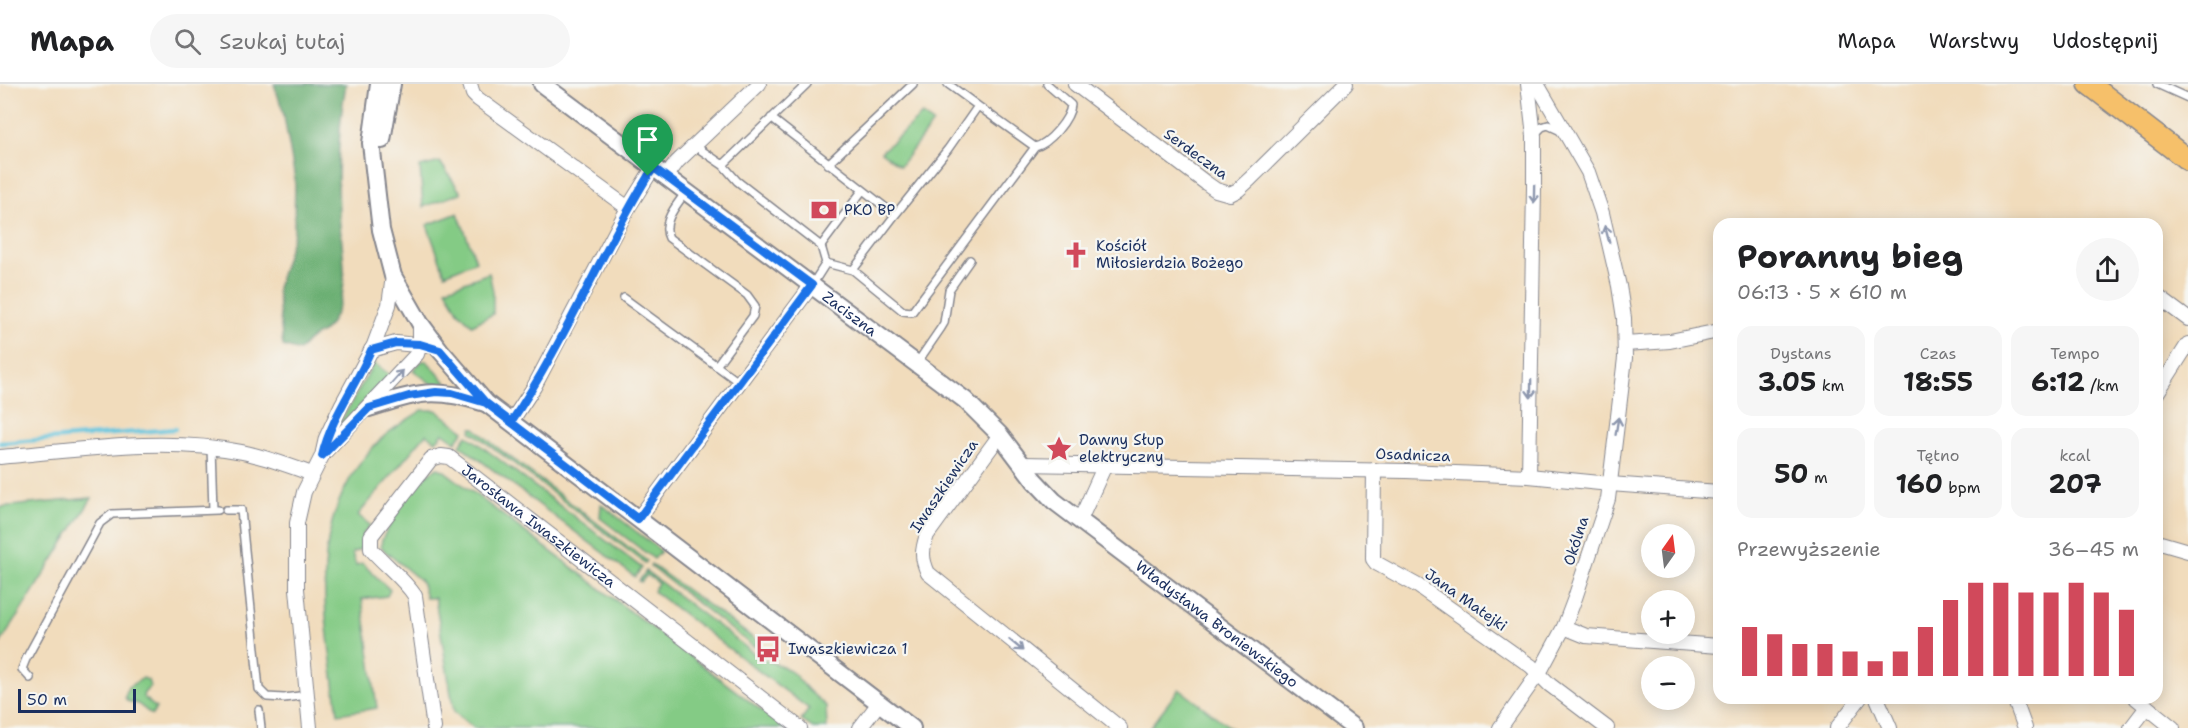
<!DOCTYPE html>
<html lang="pl">
<head>
<meta charset="utf-8">
<style>
  body { margin:0; font-family:"Shantell Sans",sans-serif; background:#f6f6f6; color:#202124; height:100vh; display:flex; flex-direction:column; font-size:22px; white-space:nowrap }
  * { box-sizing:border-box; margin:0 }
  p { font-size:20px; color:#757577 }
  .icon { flex:none; width:33px; height:33px; fill:none; stroke:currentColor; stroke-width:2; stroke-linecap:round; stroke-linejoin:round }
  .map { position:relative; flex:1; overflow:hidden }
  .sheet { position:absolute; left:1713px; top:134px; width:450px; height:486px; display:flex; flex-direction:column; background:#fff; border-radius:18px; box-shadow:0 3px 15px #0003 }
  .sheet>* { flex:none }
  .needle { width:39px; rotate:14deg }
  .fabs { position:absolute; left:1641px; top:440px; display:grid; gap:12px }
  .fabs a { display:grid; place-items:center; width:54px; height:54px; border-radius:50%; background:#fff; box-shadow:0 3px 15px #0003; font-size:30px }
  .scale { position:absolute; left:18px; bottom:15px; width:118px; box-sizing:border-box; padding-left:6px; border:3px solid #1b2f5e; border-top:0; font-size:16px; line-height:21px; white-space:nowrap; color:#1b2f5e; -webkit-text-stroke:4px #f6f6f2; paint-order:stroke }
  .pin { position:absolute; display:grid; place-items:center; width:51px; height:51px; color:#fff; margin:-62px -26px; border-radius:50% 50% 50% 0; rotate:-45deg; box-shadow:0 0 6px #0007 }
  .pin .icon { rotate:45deg }
  .round { display:grid; place-items:center; flex:none; width:63px; height:63px; border-radius:32px; background:#f6f6f6 }
  .overview { display:flex; align-items:center; justify-content:space-between; height:102px; padding:0 24px }
  h1 { font-size:33px; font-weight:700; line-height:45px }
  .figures { display:grid; grid-template-columns:repeat(3,1fr); gap:9px; height:102px; padding:6px 24px }
  .figures div { display:grid; align-content:center; border-radius:15px; background:#f6f6f6; text-align:center }
  .figures b { font-size:26px; font-weight:700 }
  .figures small { font-size:16px; font-weight:400 }
  .figures p { font-size:16px }
  .chart { height:168px; padding:12px 24px }
  .chart p { display:flex; justify-content:space-between }
  .chart svg { width:100%; height:108px; margin-top:6px; stroke:#d1495b; stroke-width:6 }
  header { display:flex; align-items:center; gap:36px; box-sizing:border-box; height:84px; padding:0 30px; background:#fff; border-bottom:2px solid #e0e0e0 }
  header strong { font-size:28px }
  nav { display:flex; gap:33px; margin-inline-start:auto; font-size:21px }
  .search { width:420px; height:54px; background:#f6f6f6; display:flex; align-items:center; gap:15px; box-sizing:border-box; padding:0 21px; border-radius:33px; color:#757577; font-size:22px }
  .map>svg:first-child { display:block }
</style>
</head>
<body>
<header>
<strong>Mapa</strong>
<div class="search"><svg class="icon" aria-label="search" viewBox="0 0 24 24"><circle cx="10" cy="10" r="6"/><path d="M15 15l6 6"/></svg>Szukaj tutaj</div>
<nav><a>Mapa</a><a>Warstwy</a><a>Udostępnij</a></nav>
</header>
<div class="map">
<svg width="2188" height="644" viewBox="0 0 2188 644">
  <rect width="100%" height="100%" fill="#f6f6f2"/>
  <filter id="ink" filterUnits="userSpaceOnUse"><feTurbulence type="fractalNoise" baseFrequency=".0167" numOctaves="2"/><feDisplacementMap in="SourceGraphic" scale="12" xChannelSelector="R" yChannelSelector="G"/><feConvolveMatrix kernelMatrix="1 2 1 2 8 2 1 2 1" color-interpolation-filters="sRGB"/></filter>
  <filter id="wash" filterUnits="userSpaceOnUse"><feTurbulence type="fractalNoise" baseFrequency=".008" numOctaves="4" result="noise"/><feDisplacementMap in="SourceGraphic" scale="24" xChannelSelector="R" yChannelSelector="G"/><feGaussianBlur stdDeviation="1.35" result="paint"/><feColorMatrix in="noise" values="0 0 0 0 0 0 0 0 0 0 0 0 0 0 0 0 0 1.4 0 .05"/><feComposite in="paint" operator="in"/></filter>
  <g filter="url(#wash)">
    <rect width="100%" height="100%" fill="#f1dcbc"/>
    <path fill="#84cb85" stroke="#507d72" stroke-width="1.5" d="M922,31L933,39L900,82L881,68Z
      M440,78L461,109L423,123L420,83Z
      M458,129L476,177L445,190L427,141Z
      M489,189L493,207V230L472,241L458,227L446,205Z
      M422,277H427L449,302L433,301L413,286Z
      M374,279L390,291L332,353Z
      M422,326H436L464,347L456,358L443,349L436,357L426,350L358,431L370,441L363,450V464L352,469L356,481L362,479L390,506L387,512L362,515L377,624L338,630C326,531 301,434 381,355C392,344 409,335 422,326Z
      M472,344H475L493,360L647,477L645,479L471,347Z
      M467,351L642,484L635,493L460,361Z
      M438,384L443,386L785,644H474L454,628L435,514H426L421,497L385,467L381,462L382,455C395,432 413,394 438,384Z
      M92,414L0,560V423Z
      M601,420L661,467L654,475L600,434Z
      M651,480C687,507 723,531 758,558L754,563L650,482Z
      M646,487L760,574L784,583L794,590L808,606L826,622L827,644H813L801,636L809,625L653,507L658,499L647,491L641,498L639,497Z
      M143,594L148,596L150,603L144,609L143,613L156,624L152,631L138,620L127,617L125,613L128,603Z
      M1179,605L1231,644H1151L1150,643Z"/>
    <path fill="#6baf72" stroke="#436f68" stroke-width="1.5" d="M274,0H346C338,42 337,86 339,129C341,166 353,202 332,237C325,249 322,247 312,254C307,257 303,263 299,267L283,262L277,204L294,149L295,95L283,27Z"/>
    <g fill="none" stroke-linecap="round" stroke-linejoin="round">
      <path stroke="#5ec3dc" stroke-width="4.5" d="M0,359L175,345"/>
    </g>
  </g>
  <g filter="url(#ink)">
    <g fill="none" stroke-linecap="round" stroke-linejoin="round">
      <g stroke="#86868d" stroke-width="10">
        <path id="service" d="M807,0L723,81L737,97L821,162L862,107
          M2157,0L2188,14
          M978,22L1035,63
          M771,34L895,131L853,186
          M1535,50L1542,43L1548,41L1561,47
          M695,62L723,81
          M828,80L913,0
          M685,109C677,121 661,138 669,154L747,211L755,222L753,232L716,282
          M895,131L948,65L978,22L948,0
          M821,162L826,179
          M812,201L826,179L853,186L903,227L912,228L1035,63C1049,60 1070,35 1071,21L1047,0
          M624,214L740,299
          M917,279L941,244L944,239L949,206L970,176
          M211,363L213,426
          M226,426H241L259,605L267,613L284,614L307,611
          M30,594L22,585L26,575L100,439L112,430L218,426
          M259,626L261,644"/>
      </g>
      <g stroke="#86868d" stroke-width="16">
        <g id="minor">
          <path d="M470,0L473,10L478,15L628,124"/>
          <path d="M1075,0L1206,99L1216,106L1230,110L1238,106L1250,95L1346,0"/>
          <path d="M1528,0L1534,52V103L1529,392"/>
          <path d="M666,93L677,78L759,0"/>
          <path d="M2157,212L2188,235"/>
          <path d="M1625,260L1670,257L1719,247"/>
          <path d="M371,266L396,259L426,262"/>
          <path d="M2157,309L2188,260"/>
          <path d="M511,338L534,303L628,124L653,84"/>
          <path d="M1000,351L927,451C922,466 921,474 928,489L1120,644"/>
          <path d="M323,370L417,270L420,260V239"/>
          <path d="M0,373C80,366 163,352 242,368C266,373 290,382 312,390"/>
          <path d="M1023,380L1406,387L1529,392L1610,400L1719,408"/>
          <path d="M1374,386L1373,475L1376,479L1418,502L1531,582L1550,601L1607,644"/>
          <path d="M638,435L812,201"/>
          <path d="M1080,436L1105,381"/>
          <path d="M2157,458L2188,467"/>
          <path d="M1564,543L1586,552L1719,562"/>
          <path d="M1877,614L1890,644"/>
          <path d="M2014,614L2025,644"/>
          <path d="M2136,614L2173,644"/>
          <path d="M310,644L297,505V439L304,408L322,372L326,354L342,320L374,261L389,221L393,192"/>
          <path id="s1" d="M434,644L415,512C403,494 386,482 371,465V452L431,375L441,372L449,373L800,644"/>
          <path d="M860,644L879,619"/>
          <path d="M1500,644L1542,584L1564,543L1575,514L1608,415L1625,274L1624,234L1619,202L1602,129L1588,88L1537,0"/>
          <path d="M1837,644L1860,614"/>
          <path d="M2131,644L2147,623"/>
        </g>
      </g>
      <g stroke="#86868d" stroke-width="20">
        <g id="tertiary">
          <path d="M379,0L371,59L381,146L393,192L420,239L440,266L486,319L912,644"/>
          <path id="s2" d="M542,0L965,316L1000,351L1034,396L1054,417L1354,644"/>
          <path d="M382,56L392,0"/>
          <path d="M369,324C418,308 435,303 485,319"/>
        </g>
      </g>
      <g stroke="#86868d" stroke-width="24">
        <path id="primary" d="M2089,0L2188,76"/>
      </g>
      <use href="#service" stroke="#fff" stroke-width="7"/>
      <use href="#minor" stroke="#fff" stroke-width="14"/>
      <use href="#tertiary" stroke="#fff" stroke-width="16"/>
      <use href="#primary" stroke="#f6c06b" stroke-width="21"/>
    </g>
    <defs><path id="oneway-shaft" d="M-6 0H5M1.5-3L5.5 0L1.5 3" fill="none" stroke-width="1.6" stroke-linecap="round" stroke-linejoin="round" transform="scale(1.5)"/></defs>
    <g stroke="#8d97ae">
      <use href="#oneway-shaft" transform="translate(1534 110) rotate(91)"/>
      <use href="#oneway-shaft" transform="translate(1607 150) rotate(-105)"/>
      <use href="#oneway-shaft" transform="translate(397 293) rotate(-48)"/>
      <use href="#oneway-shaft" transform="translate(1531 305) rotate(91)"/>
      <use href="#oneway-shaft" transform="translate(1617 342) rotate(-81)"/>
      <use href="#oneway-shaft" transform="translate(1016 561) rotate(40)"/>
    </g>
  </g>
  <g fill="none" stroke-linecap="round" stroke-linejoin="round" filter="url(#ink)">
    <g stroke="#fff" stroke-width="12">
      <path id="route" d="M648,92C599,172 564,260 511,338L486,319L452,309L436,308L409,312L369,324L322,372C331,333 356,302 371,266L396,259L420,260L440,266L486,319L638,435L812,201L654,84L648,92"/>
    </g>
    <use href="#route" stroke="#1a73e8" stroke-width="8"/>
  </g>
  <defs>
    <g id="bank-bare" transform="scale(2.07)"><path d="M-6-4H6V4H-6ZM0-2.3a2.3 2.3 0 1 0 0 4.6a2.3 2.3 0 1 0 0-4.6Z" fill="#d1495b" stroke="#f6f6f2" stroke-width="2.5" paint-order="stroke"/></g>
    <g id="church-bare" transform="scale(2.07)"><path d="M-1.2-6h2.4v3.5h3.3v2.4h-3.3V6h-2.4V-.1h-3.3v-2.4h3.3Z" fill="#d1495b" stroke="#f6f6f2" stroke-width="2.5" paint-order="stroke"/></g>
    <g id="sight-bare" transform="scale(2.07)"><path d="M0-6L1.8-2.2L6-1.7L2.9 1.2L3.7 5.4L0 3.3L-3.7 5.4L-2.9 1.2L-6-1.7L-1.8-2.2Z" fill="#d1495b" stroke="#f6f6f2" stroke-width="2.5" paint-order="stroke"/></g>
    <g id="bus-bare" transform="scale(2.07)"><path d="M-5-6H5V4H4V6H2V4H-2V6H-4V4H-5ZM-3.5-4V0h7V-4ZM-3.5 1.2v1.5H-2V1.2ZM2 1.2v1.5H3.5V1.2Z" fill="#d1495b" stroke="#f6f6f2" stroke-width="2.5" paint-order="stroke"/></g>
  </defs>
  <g fill-rule="evenodd">
    <use href="#bank-bare" x="824" y="126"/>
    <use href="#church-bare" x="1076" y="171"/>
    <use href="#sight-bare" x="1059" y="365"/>
    <use href="#bus-bare" x="768" y="565"/>
  </g>
  <g text-anchor="middle" stroke-width="4.5" stroke-linejoin="round" paint-order="stroke">
    <g font-size="15" fill="#1b2f5e" stroke="#f6f6f2">
      <text transform="translate(1196 70) rotate(36)" y="5">Serdeczna</text>
      <text dy="5" stroke="none"><textPath href="#s2" startOffset="384">Zaciszna</textPath></text>
      <text transform="translate(1413 371) rotate(2)" y="5">Osadnicza</text>
      <text transform="translate(944 402) rotate(-56)" y="5">Iwaszkiewicza</text>
      <text dy="5" stroke="none"><textPath href="#s1" startOffset="440">Jarosława Iwaszkiewicza</textPath></text>
      <text transform="translate(1576 457) rotate(-72)" y="5">Okólna</text>
      <text transform="translate(1466 516) rotate(35)" y="5">Jana Matejki</text>
      <text dy="5" stroke="none"><textPath href="#s2" startOffset="867">Władysława Broniewskiego</textPath></text>
    </g>
    <g font-size="15" fill="#1b2f5e" stroke="#f6f6f2" text-anchor="start">
      <text x="844" y="131">PKO BP</text>
      <text x="1096" y="167">Kościół<tspan x="1096" dy="17">Miłosierdzia Bożego</tspan></text>
      <text x="1079" y="361">Dawny Słup<tspan x="1079" dy="17">elektryczny</tspan></text>
      <text x="788" y="570">Iwaszkiewicza 1</text>
    </g>
  </g>
</svg>
<div class="fabs">
<a><svg class="needle" viewBox="-14 -14 28 28"><path d="M0-13l5 13h-10z" fill="#e53935"/><path d="M0 13l5-13h-10z" fill="#757577"/></svg></a>
<a>+</a>
<a>−</a>
</div>
<div class="scale">50 m</div>
<div class="pin" style="left:648px;top:92px;background:#1e9e55"><svg class="icon" aria-label="arrive" viewBox="0 0 24 24"><path d="M6 21V4h12l-3 4 3 4H6"/></svg></div>
<section class="sheet">
<div class="overview"><div><h1>Poranny bieg</h1><p>06:13 · 5 × 610 m</p></div><a class="round"><svg class="icon" aria-label="share" viewBox="0 0 24 24"><path d="M12 15V3M7 8l5-5 5 5M5 13v7h14v-7"/></svg></a></div>
<div class="figures">
<div><p>Dystans</p><b>3.05<small> km</small></b></div>
<div><p>Czas</p><b>18:55</b></div>
<div><p>Tempo</p><b>6:12<small> /km</small></b></div>
</div>
<div class="figures">
<div><b>50<small> m</small></b></div>
<div><p>Tętno</p><b>160<small> bpm</small></b></div>
<div><p>kcal</p><b>207</b></div>
</div>
<div class="chart"><p><span>Przewyższenie</span>36–45 m</p>
<svg viewBox="0 0 160 44" preserveAspectRatio="none"><path d="M5 44V24M15 44V27M25 44V31M35 44V31M45 44V34M55 44V38M65 44V34M75 44V24M85 44V13M95 44V6M105 44V6M115 44V10M125 44V10M135 44V6M145 44V10M155 44V17"/></svg>
</div>
</section>
</div>
</body>
</html>
